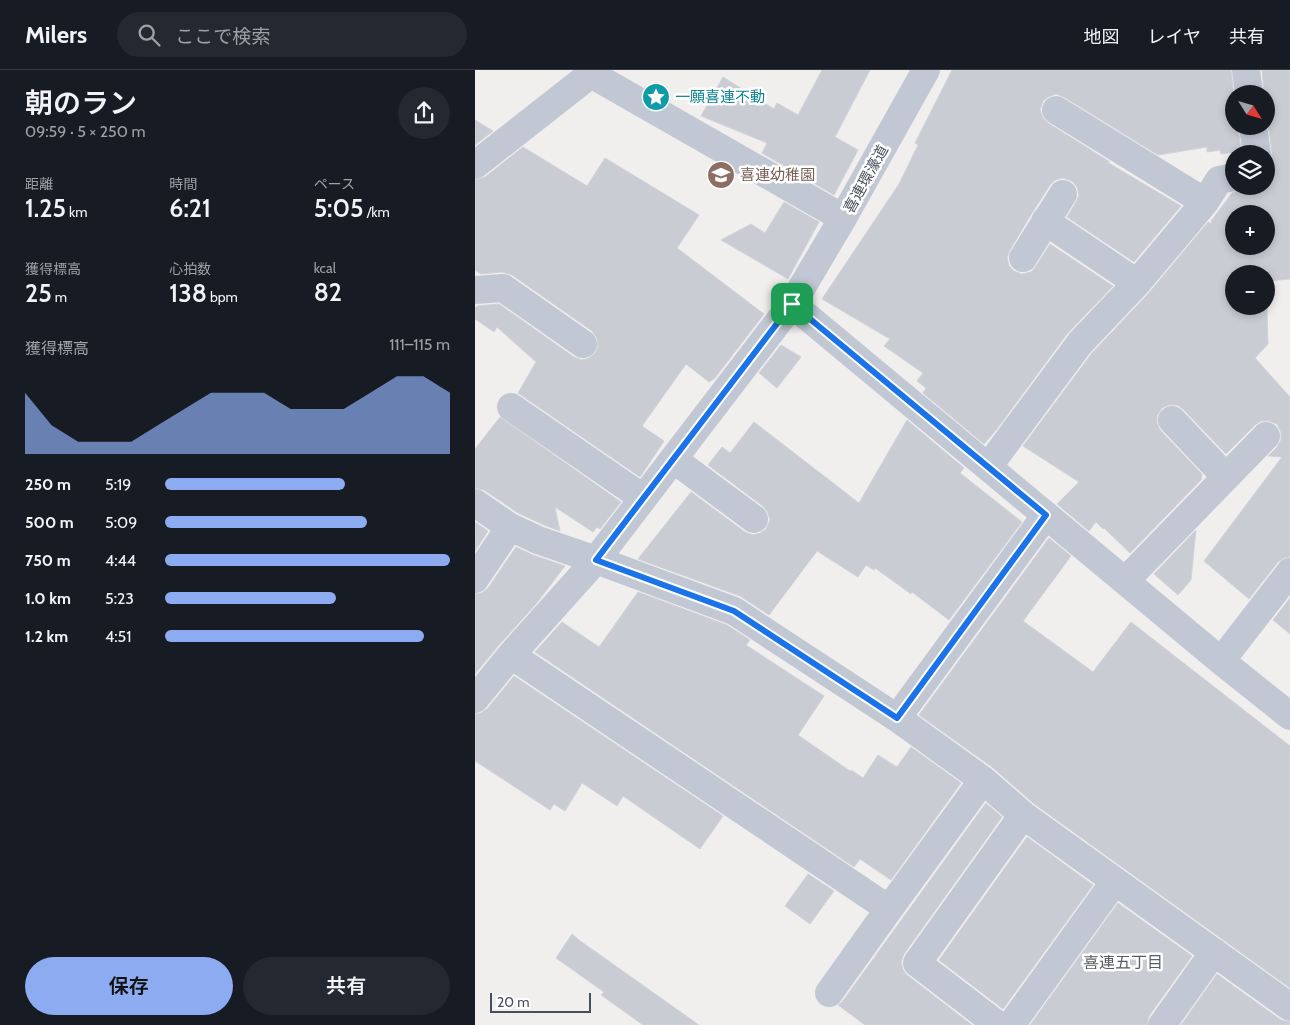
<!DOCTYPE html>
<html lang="ja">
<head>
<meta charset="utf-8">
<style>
  body { margin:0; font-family:Cabin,"Noto Sans JP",sans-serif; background:#242831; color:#f1f3f6; height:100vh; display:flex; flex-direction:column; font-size:19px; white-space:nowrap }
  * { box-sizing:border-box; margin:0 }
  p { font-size:16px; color:#9ea1a6 }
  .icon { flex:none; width:28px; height:28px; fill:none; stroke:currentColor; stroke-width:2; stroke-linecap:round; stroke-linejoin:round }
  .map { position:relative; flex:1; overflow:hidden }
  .sheet { display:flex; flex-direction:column; background:#171b24; width:475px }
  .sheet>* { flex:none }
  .needle { width:32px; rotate:127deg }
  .tools { position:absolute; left:750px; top:15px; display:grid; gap:10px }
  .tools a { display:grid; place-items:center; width:50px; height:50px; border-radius:50%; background:#171b24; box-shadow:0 2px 8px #0003; font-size:25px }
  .scale { position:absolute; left:15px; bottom:12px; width:101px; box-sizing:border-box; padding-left:5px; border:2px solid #464f5c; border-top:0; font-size:14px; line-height:18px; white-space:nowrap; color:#464f5c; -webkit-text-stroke:4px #fff; paint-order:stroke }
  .pin { position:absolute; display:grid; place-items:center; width:42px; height:42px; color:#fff; margin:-21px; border-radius:10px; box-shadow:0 2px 8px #0006 }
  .round { display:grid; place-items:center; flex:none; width:52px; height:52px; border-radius:26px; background:#242831 }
  .overview { display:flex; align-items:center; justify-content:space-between; height:85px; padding:0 25px }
  h1 { font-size:28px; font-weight:600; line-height:38px }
  .metrics { display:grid; grid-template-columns:repeat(3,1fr); gap:8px; height:85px; padding:5px 25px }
  .metrics div { display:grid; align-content:center }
  .metrics b { font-size:25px; font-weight:600 }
  .metrics small { font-size:14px; font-weight:400 }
  .metrics p { font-size:14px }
  .chart { height:140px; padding:10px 25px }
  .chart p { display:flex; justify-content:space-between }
  .chart svg { width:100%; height:90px; margin-top:5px; fill:#8cabf0; opacity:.7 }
  .button { display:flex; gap:10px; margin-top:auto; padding:10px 25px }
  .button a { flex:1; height:58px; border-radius:30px; background:#8cabf0; color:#111; font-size:20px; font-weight:600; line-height:58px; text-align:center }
  .button a+a { background:#242831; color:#f1f3f6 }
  ul { padding:0 25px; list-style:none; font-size:16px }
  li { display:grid; grid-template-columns:80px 60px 1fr; align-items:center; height:38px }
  li i { height:12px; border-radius:6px; background:#8cabf0 }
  header { display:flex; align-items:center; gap:30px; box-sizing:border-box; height:70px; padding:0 25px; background:#171b24; border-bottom:1px solid #363941 }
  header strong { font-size:24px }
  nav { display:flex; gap:28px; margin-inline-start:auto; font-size:18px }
  .search { width:350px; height:45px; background:#242831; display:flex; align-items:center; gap:12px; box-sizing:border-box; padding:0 18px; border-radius:28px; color:#9ea1a6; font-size:19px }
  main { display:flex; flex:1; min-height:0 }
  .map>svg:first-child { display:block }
</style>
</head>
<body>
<header>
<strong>Milers</strong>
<div class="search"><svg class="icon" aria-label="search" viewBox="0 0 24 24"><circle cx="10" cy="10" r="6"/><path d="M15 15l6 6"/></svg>ここで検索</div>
<nav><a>地図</a><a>レイヤ</a><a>共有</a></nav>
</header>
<main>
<section class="sheet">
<div class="overview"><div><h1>朝のラン</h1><p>09:59 · 5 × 250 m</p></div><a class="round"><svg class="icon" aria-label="share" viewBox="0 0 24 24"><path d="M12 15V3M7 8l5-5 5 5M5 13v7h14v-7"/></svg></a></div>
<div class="metrics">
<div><p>距離</p><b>1.25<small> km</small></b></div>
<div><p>時間</p><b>6:21</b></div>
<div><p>ペース</p><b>5:05<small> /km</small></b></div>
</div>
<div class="metrics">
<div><p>獲得標高</p><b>25<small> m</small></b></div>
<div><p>心拍数</p><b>138<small> bpm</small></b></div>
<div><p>kcal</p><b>82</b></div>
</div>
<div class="chart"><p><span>獲得標高</span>111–115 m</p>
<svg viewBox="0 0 160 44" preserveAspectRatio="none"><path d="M0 44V14L10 30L20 38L30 38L40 38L50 30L60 22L70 14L80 14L90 14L100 22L110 22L120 22L130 14L140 6L150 6L160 14V44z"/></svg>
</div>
<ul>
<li><b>250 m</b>5:19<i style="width:63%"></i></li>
<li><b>500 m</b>5:09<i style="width:71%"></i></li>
<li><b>750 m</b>4:44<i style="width:100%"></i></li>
<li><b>1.0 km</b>5:23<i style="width:60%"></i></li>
<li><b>1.2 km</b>4:51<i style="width:91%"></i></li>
</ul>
<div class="button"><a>保存</a><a>共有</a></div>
</section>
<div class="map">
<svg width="815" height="955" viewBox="0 0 815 955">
  <rect width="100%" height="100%" fill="#f1eeee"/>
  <path fill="#caccd4" stroke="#d2d3da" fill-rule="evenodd" d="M347,0H395L360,67L383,80L359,125L287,83L292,73L226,46L248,7L299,39L302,33L323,45Z
    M477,0H756L759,27V56H763L766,81L746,84L745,80L732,82V77L683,85L589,27L581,24L573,27L568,31L565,40L568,48L573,53L635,92H632L706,136L659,192L592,147L601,132L604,125L602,117L597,111L588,108L580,110L575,115L557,143L535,180L532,188L534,196L539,201L547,204L556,202L561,196L575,174L638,216L592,264L522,359L509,374L448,323L451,318L442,311L448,303L409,276L415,269L347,229L424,114L443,75L440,73Z
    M787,0H815V209L793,211L792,242L793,274L780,288L815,327V487L809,488L803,492L774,529L729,491L807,387L793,386L802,377L806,370V362L802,354L794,351H786L780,355L751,384L708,339L702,335H694L687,338L682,346V353L685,360L727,404L726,410L655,483L629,458L628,459L621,452L614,461L582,434L604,412L548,376L617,283L673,224L733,152L737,154L736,151L757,123L769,119L771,116H791V97L796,90L797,82L793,54L791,48V24H789ZM759,144H791V176H759ZM759,204H791V236H759Z
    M0,50L18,61L0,75Z
    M48,77L112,116L130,88L224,145L202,178L289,244L240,308L234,312L211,294L167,356L189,371L165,407L43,323L61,292L22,257L19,262L0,249V238L2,236L24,234L99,287L107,290L114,288L120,283L123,276L122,268L117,261L37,205L27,202L6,204L0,200V110L10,107Z
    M309,132L344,152L313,209L246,170L276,154L290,163Z
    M306,275L326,287L302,318L284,303Z
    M25,347L146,432L125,459L122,457L118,462L80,437L85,461L69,455L43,443L9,420L0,418V379Z
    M432,350L489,398L485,403L547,452L474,550L437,522L436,524L400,498L399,500L391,495L383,507L342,481L294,545L265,526L163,489L216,422L270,462L278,465L285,463L291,459L295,450L293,443L289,437L233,395L247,377L255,383L279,352L384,433Z
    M0,452L13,461L0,481Z
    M721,460L716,510L703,525L679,504Z
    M574,468L596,486L548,551L618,602L656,552L815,676V918L558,733L517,697L444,645Z
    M41,477L58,485L90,496L61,534L24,575L0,604V524L7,523L13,518Z
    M163,522L252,555L275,570L271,575L349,626L323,665L375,701L376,700L388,708L403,685L422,697L436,677L486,713L416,810L385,789L379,797L60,582L87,552L124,577Z
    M815,528V564L798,550Z
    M39,606L248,746L225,779L148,726L142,736L107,713L90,741L79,734L75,740L0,691V644L6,643L12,639Z
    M511,733L527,747L429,884L426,892L428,900L432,905L497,955H390L363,935L367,932Z
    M552,767L618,815L528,939L464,890Z
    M333,804L359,821L335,854L310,836Z
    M643,833L717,886L674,946L672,955H555Z
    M97,864L104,870L224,955H168L126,925L129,922L81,888Z
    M742,904L806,950L815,952V955H706Z"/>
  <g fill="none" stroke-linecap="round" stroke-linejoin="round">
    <path stroke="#c1c8d4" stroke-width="28" d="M771,0L774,24
      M581,40L730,132
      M778,56L782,84
      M0,95L116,4L368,148
      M570,151L662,213
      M548,188L588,124
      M0,220L28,218L108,274
      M317,234L746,591L815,646
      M36,337L168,428
      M697,350L751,407
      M198,389L279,449
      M513,397L605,273L662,213L730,132L744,110L759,107
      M0,433L35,457L63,470L121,490L259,541L422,648L508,710L548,745L815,937
      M0,509L35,457
      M650,511L791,366
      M36,585L414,839
      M746,591L815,502
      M0,629L36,585L121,490L317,234L368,148L451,0
      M422,648L571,445
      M354,923L414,839L508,710
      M523,955L442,893L548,745
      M536,955L640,811
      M687,955L739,882"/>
  </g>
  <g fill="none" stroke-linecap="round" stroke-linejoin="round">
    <g stroke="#fff" stroke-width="10">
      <path id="route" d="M317,234L571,445L422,648L259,541L121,490Z"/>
    </g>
    <use href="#route" stroke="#1a73e8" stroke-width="6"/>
  </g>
  <defs>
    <g id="sight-disc" transform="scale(1.4375)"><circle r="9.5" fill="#0f9aa8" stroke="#fff"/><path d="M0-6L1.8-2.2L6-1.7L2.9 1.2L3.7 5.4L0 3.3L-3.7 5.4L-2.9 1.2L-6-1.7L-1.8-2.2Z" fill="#fff"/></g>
    <g id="school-disc" transform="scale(1.4375)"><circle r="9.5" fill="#8d6e63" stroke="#fff"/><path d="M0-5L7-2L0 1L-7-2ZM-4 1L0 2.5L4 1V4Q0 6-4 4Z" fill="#fff"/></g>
  </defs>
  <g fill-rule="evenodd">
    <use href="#sight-disc" x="181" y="27"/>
    <use href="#school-disc" x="246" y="105"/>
  </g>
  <g text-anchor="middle" stroke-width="5" stroke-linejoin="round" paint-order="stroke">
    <g font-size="15" fill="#0d838f" stroke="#fff" text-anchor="start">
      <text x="200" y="32">一願喜連不動</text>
    </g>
    <g font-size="15" fill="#785e54" stroke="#fff" text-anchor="start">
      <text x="265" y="110">喜連幼稚園</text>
    </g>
    <g font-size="15" fill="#464f5c" stroke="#fff">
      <text transform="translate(391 109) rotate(-61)" y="5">喜連環濠道</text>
    </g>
    <g font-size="16" fill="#5a5d64" stroke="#fff">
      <text x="648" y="898">喜連五丁目</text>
    </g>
  </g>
</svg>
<div class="tools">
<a><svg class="needle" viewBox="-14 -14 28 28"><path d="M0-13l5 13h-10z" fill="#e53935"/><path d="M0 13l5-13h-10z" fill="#9ea1a6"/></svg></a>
<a><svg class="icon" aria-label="layers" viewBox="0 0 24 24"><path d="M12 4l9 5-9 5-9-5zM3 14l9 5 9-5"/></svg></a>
<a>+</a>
<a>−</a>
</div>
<div class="scale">20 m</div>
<div class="pin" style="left:317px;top:234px;background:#1e9e55"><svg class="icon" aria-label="arrive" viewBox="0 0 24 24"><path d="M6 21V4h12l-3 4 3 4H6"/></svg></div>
</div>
</main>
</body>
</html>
